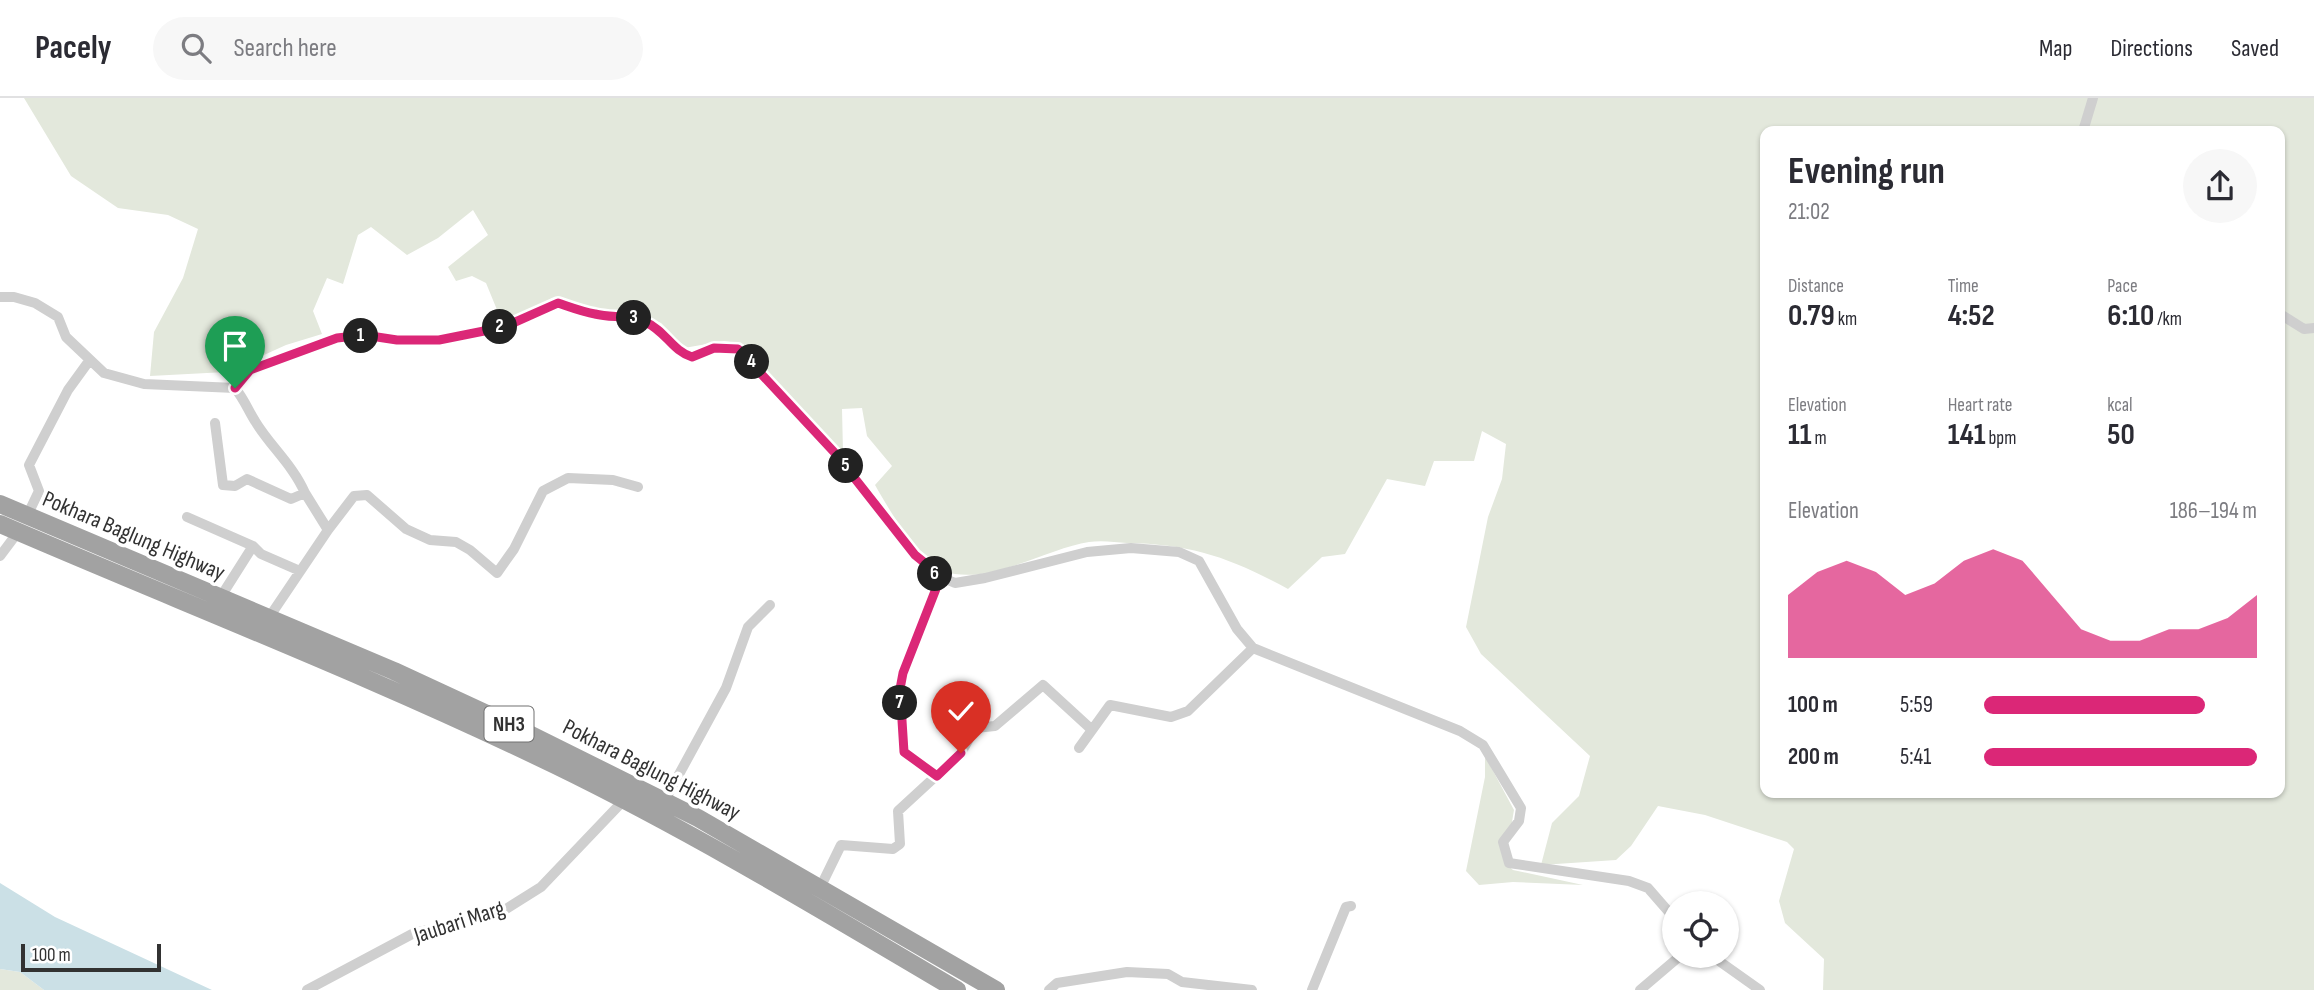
<!DOCTYPE html>
<html lang="en">
<head>
<meta charset="utf-8">
<style>
  body { margin:0; font-family:"Sofia Sans Condensed",sans-serif; background:#f7f7f7; color:#2b2b33; height:100vh; display:flex; flex-direction:column; font-size:26px; white-space:nowrap }
  * { box-sizing:border-box; margin:0 }
  p { font-size:23px; color:#7c7c81 }
  .icon { flex:none; width:38px; height:38px; fill:none; stroke:currentColor; stroke-width:2; stroke-linecap:round; stroke-linejoin:round }
  .map { position:relative; flex:1; overflow:hidden }
  .side { position:absolute; left:1760px; top:28px; width:525px; height:672px; display:flex; flex-direction:column; background:#fff; border-radius:14px; box-shadow:0 2px 5px #0004 }
  .side>* { flex:none }
  .controls { position:absolute; left:1662px; top:793px; display:grid; gap:14px }
  .controls a { display:grid; place-items:center; width:77px; height:77px; border-radius:50%; background:#fff; box-shadow:0 2px 5px #0004; font-size:35px }
  .scale { position:absolute; left:21px; bottom:18px; width:140px; box-sizing:border-box; padding-left:7px; border:4px solid #323232; border-top:0; font-size:19px; line-height:24px; white-space:nowrap; color:#323232; -webkit-text-stroke:5px #fff; paint-order:stroke }
  .pin { position:absolute; display:grid; place-items:center; width:60px; height:60px; color:#fff; margin:-72px -30px; border-radius:50% 50% 50% 0; rotate:-45deg; box-shadow:0 0 7px #0007 }
  .pin .icon { rotate:45deg }
  .km { position:absolute; width:35px; height:35px; margin:-18px; border-radius:50%; background:#222; color:#fff; font-size:19px; line-height:35px; text-align:center }
  .round { display:grid; place-items:center; flex:none; width:74px; height:74px; border-radius:37px; background:#f7f7f7 }
  .summary { display:flex; align-items:center; justify-content:space-between; height:119px; padding:0 28px }
  h1 { font-size:38px; font-weight:700; line-height:52px }
  .metrics { display:grid; grid-template-columns:repeat(3,1fr); gap:10px; height:119px; padding:7px 28px }
  .metrics div { display:grid; align-content:center }
  .metrics b { font-size:30px; font-weight:700 }
  .metrics small { font-size:19px; font-weight:400 }
  .metrics p { font-size:19px }
  .chart { height:196px; padding:14px 28px }
  .chart p { display:flex; justify-content:space-between }
  .chart svg { width:100%; height:126px; margin-top:7px; fill:#db2777; opacity:.7 }
  ul { padding:0 28px; list-style:none; font-size:23px }
  li { display:grid; grid-template-columns:112px 84px 1fr; align-items:center; height:52px }
  li i { height:18px; border-radius:9px; background:#db2777 }
  header { display:flex; align-items:center; gap:42px; box-sizing:border-box; height:98px; padding:0 35px; background:#fff; border-bottom:2px solid #e1e1e2 }
  header strong { font-size:33px }
  nav { display:flex; gap:38px; margin-inline-start:auto; font-size:24px }
  .search { width:490px; height:63px; background:#f7f7f7; display:flex; align-items:center; gap:18px; box-sizing:border-box; padding:0 24px; border-radius:38px; color:#7c7c81; font-size:26px }
  .map>svg:first-child { display:block }
</style>
</head>
<body>
<header>
<strong>Pacely</strong>
<div class="search"><svg class="icon" aria-label="search" viewBox="0 0 24 24"><circle cx="10" cy="10" r="6"/><path d="M15 15l6 6"/></svg>Search here</div>
<nav><a>Map</a><a>Directions</a><a>Saved</a></nav>
</header>
<div class="map">
<svg width="2314" height="892" viewBox="0 0 2314 892">
  <rect width="100%" height="100%" fill="#fff"/>
  <path fill="#e3e8dc" fill-rule="evenodd" d="M24,0H2314V892H1823L1824,861L1785,825L1779,803L1794,751L1787,744L1705,717L1658,708L1631,748L1616,762L1541,767L1552,725L1579,698L1590,658L1481,556L1466,529L1488,419L1502,381L1506,346L1482,333L1474,363H1434L1425,388L1387,381L1345,456L1322,459L1288,491C1231,460 1192,446 1127,445C1115,444 1101,442 1089,444C1048,450 986,489 944,473C918,463 889,411 875,387L892,368L867,338L862,310L842,311L843,354L778,289L763,266L743,246L724,243L684,250L661,225L635,215L592,210L553,200L502,224L486,185L472,178L456,183L448,169L488,137L473,112L438,140L407,157L371,129L358,137L343,186L327,180L313,213L322,236L286,247L226,274L150,278L154,234L183,180L198,131L168,117L118,110L71,78ZM1766,33H2280V695H1766Z
    M1485,658L1514,712L1505,765L1513,772L1583,787L1513,784L1479,787L1466,773L1485,679Z
    M0,871L20,874L44,892H0Z"/>
  <path fill="#cbe0e6" d="M0,785L55,819L212,892H44L20,874L0,871Z"/>
  <g fill="none" stroke-linecap="round" stroke-linejoin="round">
    <path stroke="#cfcfcf" stroke-width="10" d="M2083,33L2093,0
      M0,199H14L35,205L58,219L66,239L104,275L144,286L235,290C244,301 248,312 255,323C270,348 293,367 305,395
      M2280,216L2304,231L2314,230
      M235,290L250,272L337,240L364,237L397,242H439L504,229L558,205C570,209 583,214 595,216C612,220 628,217 645,224C665,232 672,253 692,259L714,250L738,251L834,354L915,457L932,475L955,485L985,480L1087,454L1131,450L1179,454L1199,463L1237,531L1253,550L1460,633L1483,647L1521,710L1519,723L1503,744L1509,765L1629,783L1648,790L1675,821
      M215,325L223,387L235,388L247,381L291,401L305,395L328,432L268,521
      M27,418L39,393L29,367L68,292L89,263
      M187,419L253,448L220,500
      M328,432L354,398L367,397L406,431L430,442L456,444L470,452L497,475L514,451L543,393L568,380L613,382L638,389
      M253,448L261,456L300,473
      M0,458L18,434
      M1079,650L1110,607L1171,619L1188,613L1253,550
      M937,678L904,654L900,591L903,575L941,478
      M665,702L726,590L748,529L770,507
      M820,790L841,747L893,751L900,746L898,713L961,655L975,630L995,628L1043,587L1091,631
      M1712,858L1760,892
      M307,892L414,835L461,825L506,811L541,789L624,702
      M1049,892L1057,885L1127,874L1168,876L1182,884L1252,892
      M1312,892L1346,809L1351,808
      M1640,892L1680,858"/>
    <path stroke="#a2a2a2" stroke-width="18" d="M0,406L394,573L515,629L698,720L996,892
      M0,426C185,506 374,579 555,667C693,734 825,814 957,892"/>
  </g>
  <g fill="none" stroke-linecap="round" stroke-linejoin="round">
    <g stroke="#fff" stroke-width="14">
      <path id="route" d="M235,290L250,272L337,240L364,237L397,242H439L504,229L558,205C570,209 583,214 595,216C612,220 628,217 645,224C665,232 672,253 692,259L714,250L738,251L834,354L915,457L941,478L903,575L900,591L904,654L937,678L961,655"/>
    </g>
    <use href="#route" stroke="#db2777" stroke-width="9"/>
  </g>
  <g text-anchor="middle" stroke-width="7" stroke-linejoin="round" paint-order="stroke">
    <rect fill="#fff" stroke="#707070" stroke-width="2" x="484.5" y="608.5" width="49" height="35" rx="5"/>
    <g font-size="21" font-weight="bold" fill="#323232">
      <text x="509" y="633">NH3</text>
    </g>
    <g font-size="23" fill="#323232" stroke="#fff">
      <text transform="translate(134 437) rotate(23)" y="8">Pokhara Baglung Highway</text>
      <text transform="translate(652 671) rotate(27)" y="8">Pokhara Baglung Highway</text>
      <text transform="translate(459 823) rotate(-18)" y="8">Jaubari Marg</text>
    </g>
  </g>
</svg>
<div class="controls">
<a><svg class="icon" aria-label="locate" viewBox="0 0 24 24"><circle cx="12" cy="12" r="6"/><path d="M12 2v4M12 18v4M2 12h4M18 12h4"/></svg></a>
</div>
<div class="scale">100 m</div>
<div class="pin" style="left:235px;top:290px;background:#1e9e55"><svg class="icon" aria-label="arrive" viewBox="0 0 24 24"><path d="M6 21V4h12l-3 4 3 4H6"/></svg></div>
<div class="pin" style="left:961px;top:655px;background:#d93025"><svg class="icon" aria-label="check" viewBox="0 0 24 24"><path d="M5 12l5 5 9-10"/></svg></div>
<b class="km" style="left:361px;top:238px">1</b>
<b class="km" style="left:500px;top:229px">2</b>
<b class="km" style="left:634px;top:220px">3</b>
<b class="km" style="left:752px;top:264px">4</b>
<b class="km" style="left:846px;top:368px">5</b>
<b class="km" style="left:935px;top:476px">6</b>
<b class="km" style="left:900px;top:605px">7</b>
<section class="side">
<div class="summary"><div><h1>Evening run</h1><p>21:02</p></div><a class="round"><svg class="icon" aria-label="share" viewBox="0 0 24 24"><path d="M12 15V3M7 8l5-5 5 5M5 13v7h14v-7"/></svg></a></div>
<div class="metrics">
<div><p>Distance</p><b>0.79<small> km</small></b></div>
<div><p>Time</p><b>4:52</b></div>
<div><p>Pace</p><b>6:10<small> /km</small></b></div>
</div>
<div class="metrics">
<div><p>Elevation</p><b>11<small> m</small></b></div>
<div><p>Heart rate</p><b>141<small> bpm</small></b></div>
<div><p>kcal</p><b>50</b></div>
</div>
<div class="chart"><p><span>Elevation</span>186–194 m</p>
<svg viewBox="0 0 160 44" preserveAspectRatio="none"><path d="M0 44V22L10 14L20 10L30 14L40 22L50 18L60 10L70 6L80 10L90 22L100 34L110 38L120 38L130 34L140 34L150 30L160 22V44z"/></svg>
</div>
<ul>
<li><b>100 m</b>5:59<i style="width:81%"></i></li>
<li><b>200 m</b>5:41<i style="width:100%"></i></li>
</ul>
</section>
</div>
</body>
</html>
